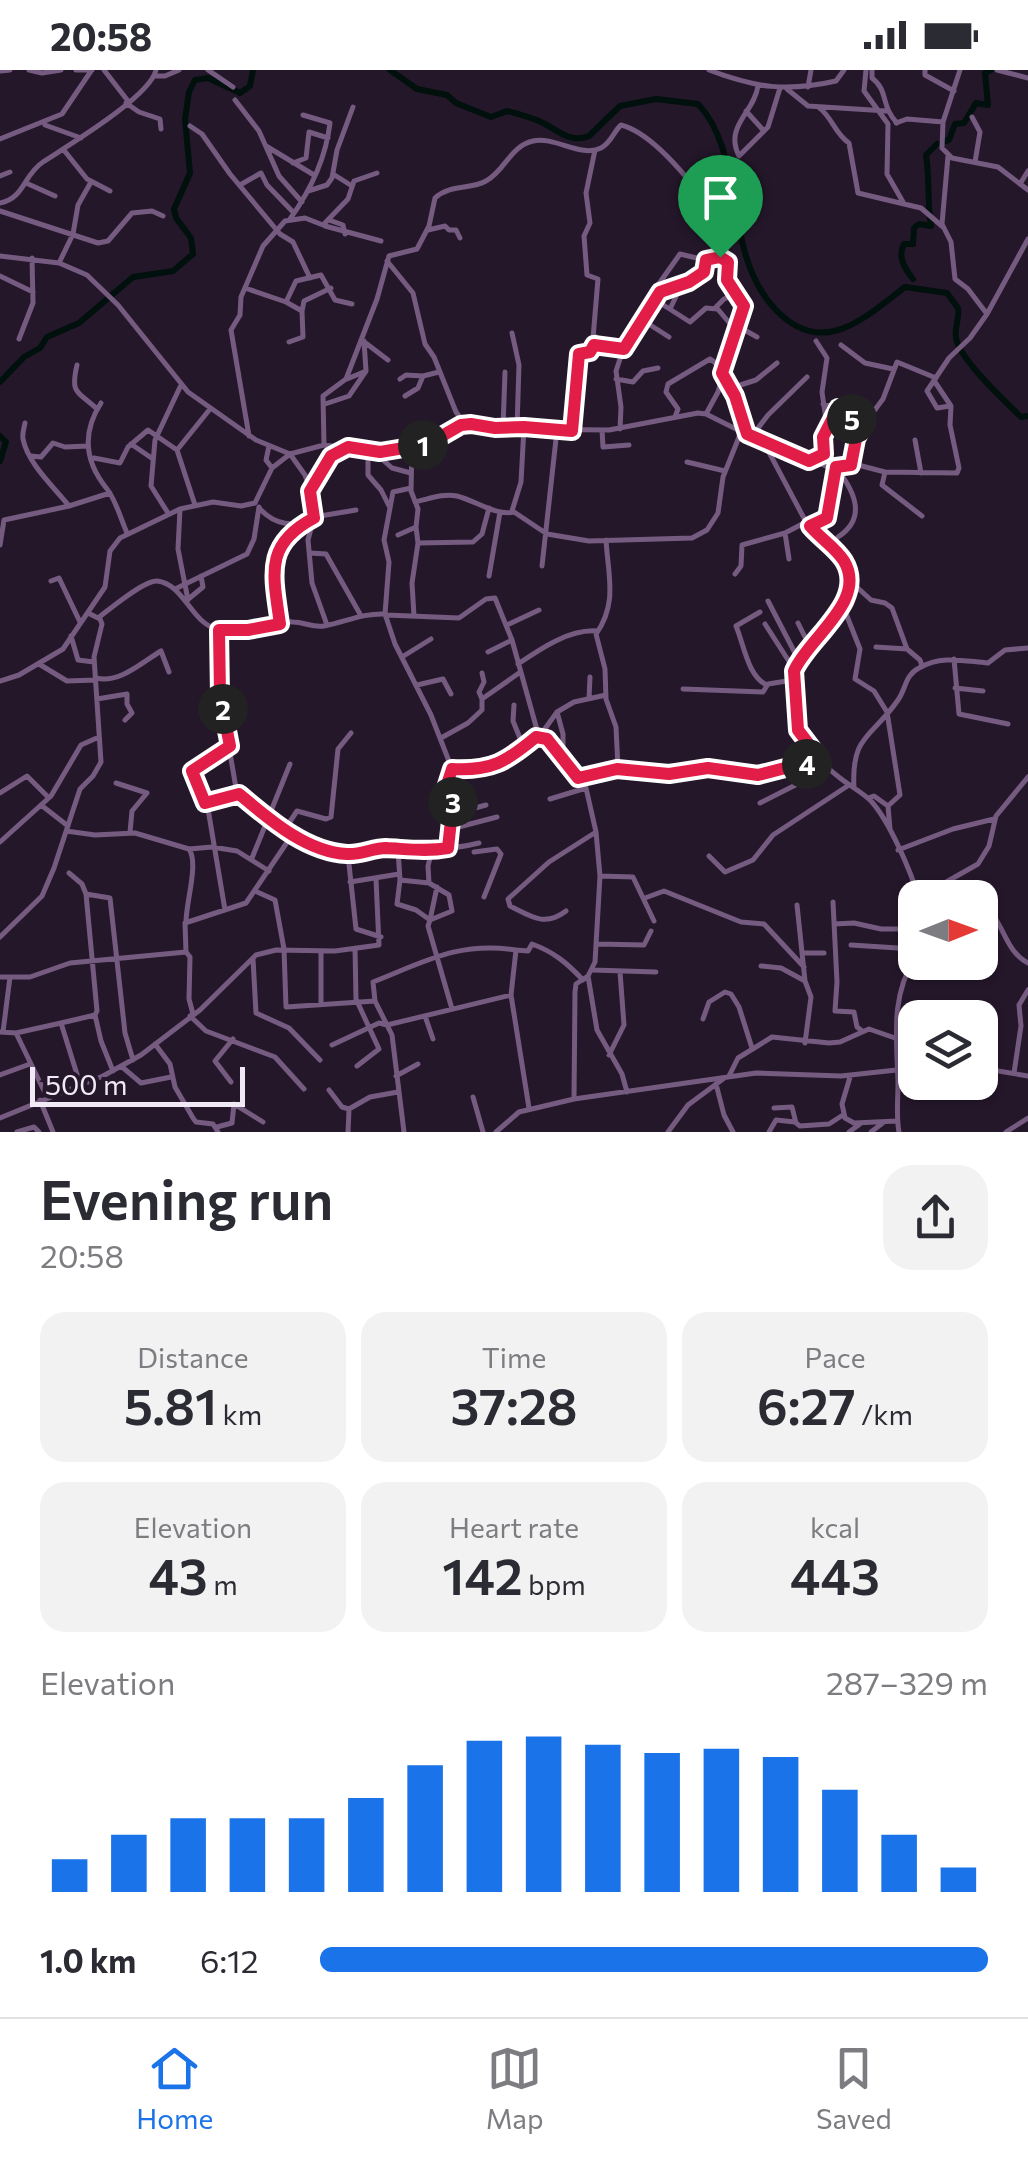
<!DOCTYPE html>
<html lang="en">
<head>
<meta charset="utf-8">
<style>
  body { margin:0; font-family:Commissioner,sans-serif; background:#f2f2f3; color:#2b2b33; height:100vh; display:flex; flex-direction:column; font-size:38px; white-space:nowrap }
  * { box-sizing:border-box; margin:0 }
  p { font-size:32px; color:#7c7c81 }
  .icon { flex:none; width:55px; height:55px; fill:none; stroke:currentColor; stroke-width:2; stroke-linecap:round; stroke-linejoin:round }
  .map { position:relative; height:1062px; overflow:hidden }
  .details { display:flex; flex-direction:column; background:#fff; flex:1 }
  .details>* { flex:none }
  .needle { width:65px; rotate:89deg }
  .controls { position:absolute; left:898px; top:810px; display:grid; gap:20px }
  .controls a { display:grid; place-items:center; width:100px; height:100px; border-radius:20px; background:#fff; box-shadow:0 2px 8px #0004; font-size:50px }
  .scale { position:absolute; left:30px; bottom:25px; width:215px; box-sizing:border-box; padding-left:10px; border:5px solid #f2e9f6; border-top:0; font-size:28px; line-height:35px; white-space:nowrap; color:#f2e9f6; -webkit-text-stroke:8px #24172a; paint-order:stroke }
  .pin { position:absolute; display:grid; place-items:center; width:85px; height:85px; color:#fff; margin:-102px -42px; border-radius:50% 50% 50% 0; rotate:-45deg; box-shadow:0 0 10px #0007 }
  .pin .icon { rotate:45deg }
  .km { position:absolute; width:50px; height:50px; margin:-25px; border-radius:50%; background:#222; color:#fff; font-size:28px; line-height:50px; text-align:center }
  .round { display:grid; place-items:center; flex:none; width:105px; height:105px; border-radius:30px; background:#f2f2f3 }
  .head { display:flex; align-items:center; justify-content:space-between; height:170px; padding:0 40px }
  h1 { font-size:55px; font-weight:600; line-height:75px }
  .metrics { display:grid; grid-template-columns:repeat(3,1fr); gap:15px; height:170px; padding:10px 40px }
  .metrics div { display:grid; align-content:center; border-radius:25px; background:#f2f2f3; text-align:center }
  .metrics b { font-size:50px; font-weight:600 }
  .metrics small { font-size:28px; font-weight:400 }
  .metrics p { font-size:28px }
  .chart { height:280px; padding:20px 40px }
  .chart p { display:flex; justify-content:space-between }
  .chart svg { width:100%; height:180px; margin-top:10px; stroke:#1a73e8; stroke-width:6 }
  ul { padding:0 40px; list-style:none; font-size:32px }
  li { display:grid; grid-template-columns:160px 120px 1fr; align-items:center; height:75px }
  li i { height:25px; border-radius:12px; background:#1a73e8 }
  .status { display:flex; justify-content:space-between; align-items:center; height:70px; padding:0 50px; background:#fff; direction:ltr }
  .status svg { height:28px; fill:currentColor }
  .tab-bar { display:flex; justify-content:space-around; align-items:center; height:140px; border-top:2px solid #e1e1e2; background:#fff; font-size:28px; color:#7c7c81 }
  .tab-bar a { display:grid; justify-items:center; gap:5px }
  .tab-bar .current { color:#1a73e8 }
  .map>svg:first-child { display:block }
</style>
</head>
<body>
<div class="status"><b>20:58</b><svg viewBox="0 0 49 12"><path d="M0 12V9h3v3zM5 12V6h3v6zM10 12V3h3v9zM15 12V0h3v12zM26 1h20v11H26zM47 4h2v5h-2z"/></svg></div>
<div class="map">
<svg width="1028" height="1062" viewBox="0 0 1028 1062">
  <rect width="100%" height="100%" fill="#24172a"/>
  <g fill="none" stroke-linecap="round" stroke-linejoin="round">
    <path stroke="#00100c" stroke-width="6" d="M390,0L417,19L447,25L456,33L491,47L507,41C518,44 530,47 541,52C558,60 570,74 589,66L620,36L656,29L698,34C746,84 722,183 775,239C822,289 863,249 905,217L947,223L958,238C960,248 954,257 956,268C960,290 1005,331 1021,347L1028,346
      M942,72L949,70L955,54L964,53L976,33L988,35L985,3L991,0
      M913,209C905,199 897,187 904,174H913L914,158L919,154L931,156C927,132 930,110 926,85L937,74
      M0,312L24,287L40,278L47,267L79,253L133,207L173,201L193,184L191,168L176,148L174,139L190,103L185,49L189,22L195,10L208,8L240,23L250,16L253,0
      M0,366L6,372L0,391"/>
    <path stroke="#765b81" stroke-width="5" d="M29,0L42,3L61,0
      M76,0H92
      M104,0L128,31
      M208,0L233,17
      M709,0C756,18 787,22 836,11L844,0
      M866,0L864,21L888,54L887,104L903,132
      M872,0V8C889,21 880,35 897,53
      M925,0V5L954,21
      M960,0L943,52L942,78L952,88L998,97L1028,120
      M997,0L1028,8
      M0,1L10,0
      M155,6H165L179,0
      M758,16C754,43 724,56 739,86L768,57L780,18
      M808,17L811,0
      M787,19L808,36L887,41
      M235,30L259,61L279,106L302,132
      M126,33L139,42L160,49L161,59
      M818,37C832,46 834,63 849,73L858,123L921,138L943,157
      M746,41L764,61
      M972,47L980,62L975,92
      M896,53L907,49L943,52
      M45,55L81,68
      M190,56L202,64L230,104L280,164L293,172L310,208
      M0,69L62,44L91,1
      M266,76L314,105
      M63,79L87,109L110,121
      M948,86L942,154L951,172L955,209L968,219L987,244
      M293,93L306,88L309,62L328,68
      M333,104L352,116
      M0,106L10,102
      M26,113L55,126
      M1020,114L1028,101
      M240,115L261,103L267,115L294,143
      M308,121L327,115L332,108L337,80L353,37
      M0,133C25,128 23,105 43,92C67,76 150,27 156,0
      M0,141L98,173L108,171L132,143L152,141L163,146
      M290,149C310,121 326,87 330,53L303,45
      M329,150L343,155L345,164
      M325,156L381,171
      M428,160L445,156L449,160H456L460,168
      M0,186L59,193L87,205L118,235L188,322L256,370L290,384L324,375L380,382L428,374L465,354L495,359L609,360L698,343L706,344L764,373L806,452L841,487L847,498L849,510L845,529L793,601C792,648 801,679 840,708C850,716 862,722 871,731C890,752 910,800 919,828
      M60,191L73,164L78,135L91,112
      M387,191L413,223L425,274L434,287L456,342L465,354
      M0,206L33,222
      M245,218L286,232L302,241L303,267L289,272
      M736,224L724,229L716,237L737,262
      M654,229L690,252L706,238L717,239
      M653,230C665,215 686,213 703,203L705,190
      M286,232L296,211L321,205L335,230L352,234
      M670,239L682,214
      M302,241L304,231L331,218
      M644,251L669,267
      M739,257L757,267
      M512,263L519,295L517,357
      M596,267L606,278L624,279
      M19,269L33,233L32,188
      M363,271L388,290
      M816,271L827,288L822,322L827,357L823,370L826,396
      M841,275L865,293L893,299
      M77,295C70,325 78,321 97,339
      M347,309L366,301L364,271
      M400,309L406,305L423,306
      M616,309L633,312L643,301L658,298
      M731,318L756,310L777,293
      M405,326L418,318L423,306L439,302
      M101,333C81,364 85,392 107,419C116,430 121,450 127,463
      M325,334L349,326L366,301
      M823,334L837,338L864,354
      M950,336L937,338L927,321L949,288L970,268L987,244L1028,169
      M675,347L678,339L666,322L668,314L710,289C728,299 744,345 747,364
      M25,353C24,358 22,364 23,369C28,394 54,417 69,436
      M827,357L837,338
      M503,358L505,302
      M571,359L578,286L592,280L598,209L587,205L584,166L590,153L586,123L595,80
      M620,359L621,337L616,301L621,286L644,251L658,215L680,184L705,190L721,187
      M602,360L603,377L629,375
      M249,366L231,260L240,245L241,227L263,176L285,151L305,148L323,155L348,129L354,111L377,103
      M752,366L768,345L807,307
      M915,370L921,403
      M131,374L153,389
      M767,374L826,396L858,395L885,402L957,403L959,398L950,355L951,336L935,312
      M324,375L323,326L346,309L377,229L389,186L417,179L429,156L435,128C450,114 470,120 486,111C505,101 510,76 533,71C555,66 581,88 601,78C611,73 614,61 621,55C653,63 692,113 711,139L714,147L712,175L727,192V210L744,236L718,322L706,344
      M269,376L266,390L272,398
      M368,381V405L381,420L389,436
      M374,382L392,398L411,403
      M31,386L41,387L53,373L65,377L88,376
      M94,388L120,393L128,377L148,360L177,380
      M687,392L725,401
      M851,395L859,361L883,329L897,292L936,308
      M837,399C855,422 867,448 838,467
      M885,402L882,415L922,446
      M311,421L331,386L345,378
      M415,432C429,429 443,423 457,426C476,431 496,446 514,442L547,464L589,471L692,468L707,460L718,443L723,407L741,362
      M195,435L177,380L210,339
      M180,439L178,479L188,530
      M260,439C275,455 294,458 313,448
      M512,441L521,412L524,357
      M168,443L151,416L155,370L181,315
      M314,447L356,440
      M810,456L827,447L837,400
      M785,463L789,489
      M398,465L416,457L418,439L411,421L412,376
      M418,473L473,472L482,464L489,438
      M0,475L4,450L69,436L110,423
      M310,483L326,484L360,544
      M542,496L557,360
      M735,504L741,496L742,475L785,463L806,452
      M489,506L500,442
      M849,510L871,530L885,533L892,538L907,579L920,590L922,596
      M51,511L59,508L80,552
      M175,519L247,484L254,469L259,437
      M186,531L203,517L201,506
      M768,531L796,585
      M843,536L860,579L855,609L874,621L887,642L900,725L888,736L890,759
      M760,542L736,556C744,575 748,607 767,615
      M385,544L389,492L384,470L393,422L411,418
      M386,545L459,548L486,529L495,528L512,570L539,667L557,642L574,632L606,625
      M414,546L412,513L418,473L416,457
      M98,548C110,539 144,510 157,511C184,514 190,551 216,559C243,566 267,550 293,552C304,552 313,558 324,556C346,552 362,543 385,544L395,574L431,645L452,699C492,700 506,692 536,667L547,669L586,718L596,762L600,806L595,892L588,906L576,914L575,922L574,1029
      M280,554C275,516 266,477 302,453
      M765,554L790,593
      M507,555L539,540
      M219,560L220,625L236,718C254,744 315,783 348,784C361,785 373,778 386,778C418,779 447,781 479,773
      M71,566L78,590L94,592
      M876,577L907,579
      M488,582L512,570
      M402,587L431,569
      M954,589L959,644L1008,654
      M39,594L67,611L96,610
      M518,594C540,579 569,559 597,561
      M792,598V591L807,571L798,553
      M96,608C119,614 141,593 161,581L169,602
      M0,611L19,605L63,579L105,517L110,481L120,468L180,439L213,432L241,436L255,433L272,398L290,384L305,405L311,421L314,447L308,470L312,513L327,555
      M417,615L443,609L451,624
      M955,618L983,621
      M683,619L763,622L768,614L793,610
      M97,629L127,624V634L132,643L125,650
      M482,629L479,622L484,612L482,603
      M589,629L590,607
      M514,635L513,651L524,678
      M557,642L563,664V683
      M441,668L468,653L482,640V629L519,603
      M230,676L194,697L193,704L205,733L238,723
      M617,699L663,704L708,698L757,705L819,689
      M578,707L618,698L616,657L606,629L605,599L596,564C618,533 608,505 606,470
      M116,713L147,723L132,741L130,762
      M854,718C851,664 872,668 898,630C906,619 905,605 919,598C942,585 963,591 988,593L1005,580L1028,578
      M0,723L27,706L48,727
      M868,728L874,726L888,736
      M550,729L586,718
      M207,733L225,840
      M760,733L829,698
      M41,735L68,756
      M453,744L486,735
      M285,759L297,741L326,749L331,747L338,679L351,663
      M451,759L497,747
      M66,761L95,765L135,763L189,779L212,777L237,781L269,801
      M0,772L51,726L81,675L99,667
      M448,778L453,732L444,724L452,699
      M398,780L400,810L397,834L416,840L430,850L437,817
      M432,780L428,796L429,813L449,825L452,841L430,850L428,856L452,939
      M898,780L953,759L994,749
      M474,782L497,779L501,784L484,827
      M348,785L356,859L381,867
      M709,786L725,802L753,790L773,765L849,715
      M252,788L290,694
      M69,803L82,814L86,824L97,941L95,945L61,953L80,1014
      M600,806L633,807L654,851
      M400,810L429,813
      M350,812L399,804
      M917,820H932L978,794L989,776L996,746L1028,707
      M255,821L275,830L284,879L286,937L375,931
      M929,821L955,828
      M86,824L110,828L125,963L133,990
      M645,828L664,821L741,852L764,854L804,897
      M833,832L837,912L835,941L854,942L857,957L861,960
      M980,832C1005,850 1003,880 1028,893
      M797,835L805,911L811,927L805,973
      M566,841C545,857 532,847 510,836L508,829L549,792L596,762
      M186,852C186,832 199,793 189,779
      M834,854L854,853L881,859H915
      M0,867L42,826L54,798L80,719L93,706L101,692L94,587L102,554L100,549L88,543
      M598,874L644,875L651,861
      M851,875L898,878L913,891
      M355,878L356,929L379,979L357,996
      M321,881V934
      M804,883H824
      M253,889L256,943L289,958L320,990
      M761,896L781,898L805,911
      M593,900L656,902
      M588,906L597,960L622,1004L627,1022
      M0,907H30L70,893L186,882
      M511,925L387,955L375,931L373,912C424,892 459,871 516,880
      M193,944L189,929L190,887L186,882L185,853L246,833L292,765
      M95,945L101,971L113,1001
      M190,946L206,961L275,987L304,1019
      M425,946L433,969
      M703,949L709,932L725,922L731,924L739,937L752,978
      M0,962L16,963L61,953
      M3,962L10,907
      M16,963L47,1027
      M155,974L170,994L175,1017L193,1048L196,1052L213,1054L218,1062
      M332,975L379,953L387,955L392,965L404,1062
      M609,985L624,955L620,902
      M121,996L141,1013L171,1007
      M980,998L1028,1006
      M1014,1003L1021,956L1019,935L1028,920
      M0,1005L30,994
      M396,1006L418,994
      M729,1006L738,988L772,967L829,973L840,972L869,959L895,968
      M850,1007L842,1034L845,1048L854,1053L897,1051
      M231,1012L215,991L233,969
      M716,1014L724,1045L733,1062
      M329,1020L342,1037L349,1039L370,1027L398,1022
      M473,1027L483,1062
      M40,1030L53,1062
      M529,1038L511,925L516,880L528,881L532,874C554,882 567,893 583,910
      M774,1038L792,1037L796,1053L800,1056L829,1054L843,1045
      M0,1048L103,1006L141,985L200,940L256,885L276,880L335,881L379,875L376,809
      M217,1057L232,1053L234,1034L263,1052
      M17,1062L34,1057L39,1062
      M348,1062L349,1040
      M496,1062L519,1042L574,1029L756,1003L841,1006L915,998
      M668,1062L688,1035L723,1009
      M769,1062L776,1050L795,1052
      M849,1062L860,1054
      M871,1062L884,1052
      M899,1062C896,1046 898,1030 898,1014C897,969 890,927 915,888
      M1006,1062L1028,1048"/>
  </g>
  <g fill="none" stroke-linecap="round" stroke-linejoin="round">
    <g stroke="#fff" stroke-width="20">
      <path id="route" d="M720,187L728,192L727,210L744,236L722,303L735,326L747,364L809,391L824,384L823,367L838,338L864,354L856,369L851,395L836,397L827,448L810,456C820,468 836,478 844,491C868,531 808,568 794,601L798,660L820,689L758,705L708,698L669,704L617,699L578,708L547,669L536,667C506,692 492,701 452,699L444,724L453,732L448,778C427,782 407,779 386,778C373,778 361,785 347,784C306,782 269,749 239,724L205,733L192,701L230,676L220,625L219,560H248L280,554C273,504 264,474 314,448L310,421L331,386L348,377L380,382L428,374L461,355L471,354L495,358L524,357L572,361L579,284L590,282L594,275L624,279L660,222L689,212L704,202L706,190Z"/>
    </g>
    <use href="#route" stroke="#e11d48" stroke-width="12"/>
  </g>
</svg>
<div class="controls">
<a><svg class="needle" viewBox="-14 -14 28 28"><path d="M0-13l5 13h-10z" fill="#e53935"/><path d="M0 13l5-13h-10z" fill="#7c7c81"/></svg></a>
<a><svg class="icon" aria-label="layers" viewBox="0 0 24 24"><path d="M12 4l9 5-9 5-9-5zM3 14l9 5 9-5"/></svg></a>
</div>
<div class="scale">500 m</div>
<div class="pin" style="left:720px;top:187px;background:#1e9e55"><svg class="icon" aria-label="arrive" viewBox="0 0 24 24"><path d="M6 21V4h12l-3 4 3 4H6"/></svg></div>
<b class="km" style="left:423px;top:375px">1</b>
<b class="km" style="left:223px;top:639px">2</b>
<b class="km" style="left:453px;top:732px">3</b>
<b class="km" style="left:807px;top:694px">4</b>
<b class="km" style="left:852px;top:349px">5</b>
</div>
<section class="details">
<div class="head"><div><h1>Evening run</h1><p>20:58</p></div><a class="round"><svg class="icon" aria-label="share" viewBox="0 0 24 24"><path d="M12 15V3M7 8l5-5 5 5M5 13v7h14v-7"/></svg></a></div>
<div class="metrics">
<div><p>Distance</p><b>5.81<small> km</small></b></div>
<div><p>Time</p><b>37:28</b></div>
<div><p>Pace</p><b>6:27<small> /km</small></b></div>
</div>
<div class="metrics">
<div><p>Elevation</p><b>43<small> m</small></b></div>
<div><p>Heart rate</p><b>142<small> bpm</small></b></div>
<div><p>kcal</p><b>443</b></div>
</div>
<div class="chart"><p><span>Elevation</span>287–329 m</p>
<svg viewBox="0 0 160 44" preserveAspectRatio="none"><path d="M5 44V36M15 44V30M25 44V26M35 44V26M45 44V26M55 44V21M65 44V13M75 44V7M85 44V6M95 44V8M105 44V10M115 44V9M125 44V11M135 44V19M145 44V30M155 44V38"/></svg>
</div>
<ul>
<li><b>1.0 km</b>6:12<i style="width:100%"></i></li>
</ul>
</section>
<nav class="tab-bar">
<a class="current"><svg class="icon" aria-label="home" viewBox="0 0 24 24"><path d="M3 11l9-7 9 7M6 9v11h12V9"/></svg>Home</a>
<a><svg class="icon" aria-label="map" viewBox="0 0 24 24"><path d="M3 6l6-2 6 2 6-2v14l-6 2-6-2-6 2zM9 4v14M15 6v14"/></svg>Map</a>
<a><svg class="icon" aria-label="saved" viewBox="0 0 24 24"><path d="M7 4h10v16l-5-4-5 4z"/></svg>Saved</a>
</nav>
</body>
</html>
